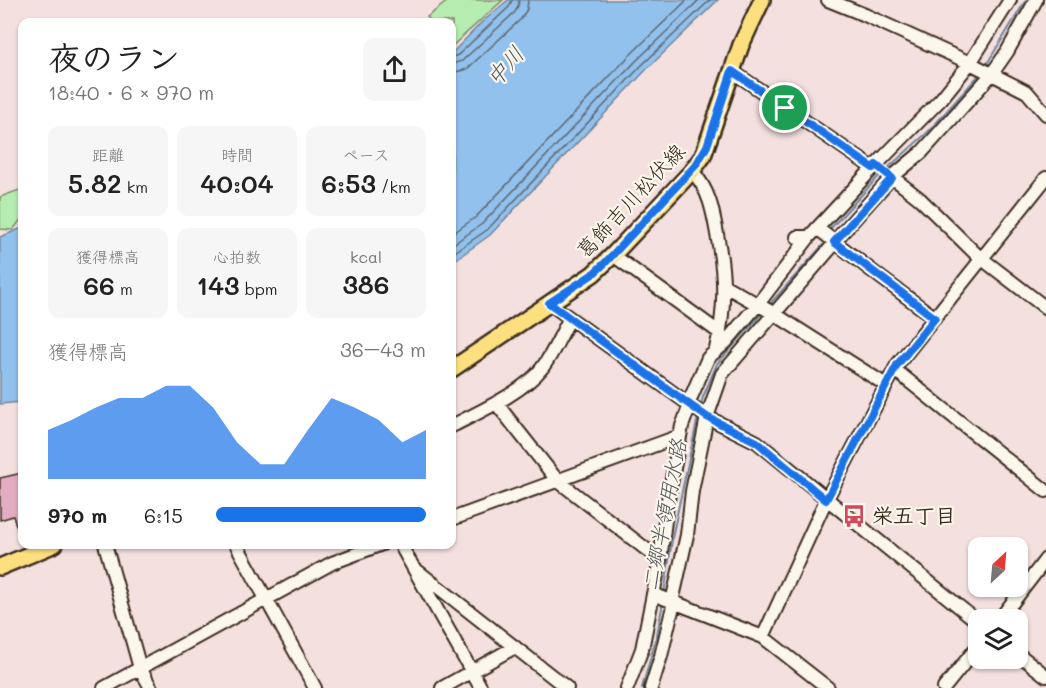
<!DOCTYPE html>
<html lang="ja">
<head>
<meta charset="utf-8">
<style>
  body { margin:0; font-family:Mali,"Klee One",sans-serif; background:#f6f6f6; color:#222; height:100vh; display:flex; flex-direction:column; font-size:22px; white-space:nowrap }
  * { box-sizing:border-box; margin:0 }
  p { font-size:20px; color:#767676 }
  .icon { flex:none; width:33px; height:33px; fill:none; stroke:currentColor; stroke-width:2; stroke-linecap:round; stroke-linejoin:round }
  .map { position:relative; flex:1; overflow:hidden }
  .panel { position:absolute; left:18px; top:18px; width:438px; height:531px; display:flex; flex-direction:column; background:#fff; border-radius:12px; box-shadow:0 2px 4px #0004 }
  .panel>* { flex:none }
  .needle { width:39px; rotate:26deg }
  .buttons { position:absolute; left:968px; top:537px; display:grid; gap:12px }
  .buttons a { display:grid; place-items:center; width:60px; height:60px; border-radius:12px; background:#fff; box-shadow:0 2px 4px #0004; font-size:30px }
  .pin { position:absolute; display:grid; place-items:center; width:51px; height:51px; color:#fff; margin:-26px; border:3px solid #fff; border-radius:50%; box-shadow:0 2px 6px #0007 }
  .round { display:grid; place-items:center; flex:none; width:63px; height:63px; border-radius:12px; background:#f6f6f6 }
  .head { display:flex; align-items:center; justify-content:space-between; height:102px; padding:0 30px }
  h1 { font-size:33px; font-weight:600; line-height:45px }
  .figures { display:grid; grid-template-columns:repeat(3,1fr); gap:9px; height:102px; padding:6px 30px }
  .figures div { display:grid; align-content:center; border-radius:12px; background:#f6f6f6; text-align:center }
  .figures b { font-size:26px; font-weight:600 }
  .figures small { font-size:16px; font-weight:400 }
  .figures p { font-size:16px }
  .chart { height:168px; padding:12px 30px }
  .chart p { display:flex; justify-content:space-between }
  .chart svg { width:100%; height:108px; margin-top:6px; fill:#1a73e8; opacity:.7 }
  ul { padding:0 30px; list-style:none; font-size:20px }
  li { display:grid; grid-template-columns:96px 72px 1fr; align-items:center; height:45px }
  li i { height:15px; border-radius:8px; background:#1a73e8 }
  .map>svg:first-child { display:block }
</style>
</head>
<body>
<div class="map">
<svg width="1046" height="688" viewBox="0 0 1046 688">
  <rect width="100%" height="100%" fill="#f4e0df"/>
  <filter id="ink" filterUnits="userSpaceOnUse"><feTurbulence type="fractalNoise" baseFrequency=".0167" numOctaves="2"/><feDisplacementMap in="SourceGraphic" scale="12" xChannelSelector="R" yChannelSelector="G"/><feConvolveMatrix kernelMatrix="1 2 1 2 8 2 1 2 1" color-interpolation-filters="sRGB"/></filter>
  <g filter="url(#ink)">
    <path fill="#b6ecaf" stroke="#788b66" stroke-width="1.5" d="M449,0H503L452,46V22H432L427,17Z
      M22,189V218L13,230L0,229V197Z"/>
    <path fill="#91c1ec" stroke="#6f859a" stroke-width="1.5" d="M508,0H718L646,70L490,235L452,262V53L481,23Z
      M22,228V402L0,404V237Z"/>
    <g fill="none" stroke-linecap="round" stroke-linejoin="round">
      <path stroke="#5d6670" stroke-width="1.5" d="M452,57L458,55L509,7L512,0
        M452,64L462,61L515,12L518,6L519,0
        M452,73L467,69L521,19L527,9L528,0
        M452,234L476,217L630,55L687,0
        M452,245L482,224L636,61L699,0
        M452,254L487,230L641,66L710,0"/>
      <path stroke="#6f859a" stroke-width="2" d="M985,67L1026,0
        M889,167L928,132L980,74
        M830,229L879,176
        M769,305L823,245
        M700,408L703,397L717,364L763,312
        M664,594L673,533L698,417
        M642,688L657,635L663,602"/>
    </g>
    <path fill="#e3acc2" stroke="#3b2a1e" stroke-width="1.5" d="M22,473V543L13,516L0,520V478Z"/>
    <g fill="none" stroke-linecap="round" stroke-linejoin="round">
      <g stroke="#3b2a1e" stroke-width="16">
        <path id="minor" d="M828,0L865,15L970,63L1027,92L1046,114
          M732,71L873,168
          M692,171C709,189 713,211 717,234C725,276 726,308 716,349
          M892,177L920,199L977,255L1046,308
          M817,228L876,274L935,318
          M797,237H809L873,168L941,99L970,63L1010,0
          M834,242L892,177L922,152L991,75L1007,52L1036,0
          M613,255L720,333
          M725,286L773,313L886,385
          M549,303L690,405L707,417L757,442L978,622
          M895,370L1046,491
          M496,403L557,480L660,560
          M688,404L708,358L725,343L758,304L809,237
          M452,426C477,413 524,392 542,368C553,354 560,336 569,320
          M452,519L680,436
          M105,544L140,668L151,688
          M236,544L315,688
          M400,544L481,688
          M415,569L567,688
          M653,594L763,637L826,500L897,365L1046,178
          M672,602L687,535L692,491L707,417L722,374L835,243
          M999,620L1046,559
          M763,637L828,688
          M1017,653L1046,676
          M104,688L332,563L382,544
          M442,688L515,647
          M627,688L642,649L647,624L660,560L667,505L682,426L690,405
          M651,688L661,656L674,602
          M944,688L978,646"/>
      </g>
      <g stroke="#3b2a1e" stroke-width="20">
        <path id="major" d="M452,369L593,274L613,255L692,171L703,156L741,45L762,0
          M0,567L55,544"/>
      </g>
      <use href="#minor" stroke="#fbf7ec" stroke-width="12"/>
      <use href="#major" stroke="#fce080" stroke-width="15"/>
    </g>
  </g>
  <g fill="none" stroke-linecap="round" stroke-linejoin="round" filter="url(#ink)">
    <g stroke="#fff" stroke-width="12">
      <path id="route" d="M732,71L873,168L876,165L892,178L834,242L935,318L897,365L826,500L757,442L707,417L690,405L549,303L593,274L605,263L696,165L707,146Z"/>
    </g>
    <use href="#route" stroke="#1a73e8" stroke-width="8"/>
  </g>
  <defs>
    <g id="bus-bare" transform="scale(1.8)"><path d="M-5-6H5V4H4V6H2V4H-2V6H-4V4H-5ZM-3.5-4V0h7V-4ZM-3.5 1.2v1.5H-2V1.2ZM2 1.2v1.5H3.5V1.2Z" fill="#d1495b" stroke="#fbf7ec" stroke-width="2.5" paint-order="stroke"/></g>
  </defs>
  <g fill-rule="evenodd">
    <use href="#bus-bare" x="854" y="516"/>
  </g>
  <g text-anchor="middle" stroke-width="4.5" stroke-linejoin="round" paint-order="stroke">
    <g font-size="21" fill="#3b2a1e" stroke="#fbf7ec">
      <text transform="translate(631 201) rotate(-47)" y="7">葛飾吉川松伏線</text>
    </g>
    <g font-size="21" font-weight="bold" fill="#3b2a1e" stroke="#fbf7ec" text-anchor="start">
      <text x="872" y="523">栄五丁目</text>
    </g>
    <g font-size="22" font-style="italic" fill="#55575c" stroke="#fbf7ec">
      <text transform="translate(505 66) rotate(-49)" y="8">中川</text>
      <text transform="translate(664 515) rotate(-79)" y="8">二郷半領用水路</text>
    </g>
  </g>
</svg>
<div class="buttons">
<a><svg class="needle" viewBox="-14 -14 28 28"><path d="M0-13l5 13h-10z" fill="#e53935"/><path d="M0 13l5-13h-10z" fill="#767676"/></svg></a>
<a><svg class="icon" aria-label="layers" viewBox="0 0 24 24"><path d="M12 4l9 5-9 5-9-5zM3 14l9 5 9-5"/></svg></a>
</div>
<div class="pin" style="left:785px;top:108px;background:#1e9e55"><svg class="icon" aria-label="arrive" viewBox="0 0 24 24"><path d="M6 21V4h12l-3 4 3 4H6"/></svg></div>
<section class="panel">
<div class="head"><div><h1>夜のラン</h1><p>18:40 · 6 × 970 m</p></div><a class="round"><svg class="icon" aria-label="share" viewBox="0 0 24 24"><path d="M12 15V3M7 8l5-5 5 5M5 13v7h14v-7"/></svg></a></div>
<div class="figures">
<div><p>距離</p><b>5.82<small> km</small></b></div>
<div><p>時間</p><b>40:04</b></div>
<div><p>ペース</p><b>6:53<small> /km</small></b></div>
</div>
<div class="figures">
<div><p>獲得標高</p><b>66<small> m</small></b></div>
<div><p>心拍数</p><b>143<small> bpm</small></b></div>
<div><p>kcal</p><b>386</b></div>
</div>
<div class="chart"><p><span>獲得標高</span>36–43 m</p>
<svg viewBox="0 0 160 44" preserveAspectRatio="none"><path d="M0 44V24L10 20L20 15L30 11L40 11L50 6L60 6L70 15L80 29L90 38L100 38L110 24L120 11L130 15L140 20L150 29L160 24V44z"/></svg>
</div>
<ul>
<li><b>970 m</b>6:15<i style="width:100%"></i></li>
</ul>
</section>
</div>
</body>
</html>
